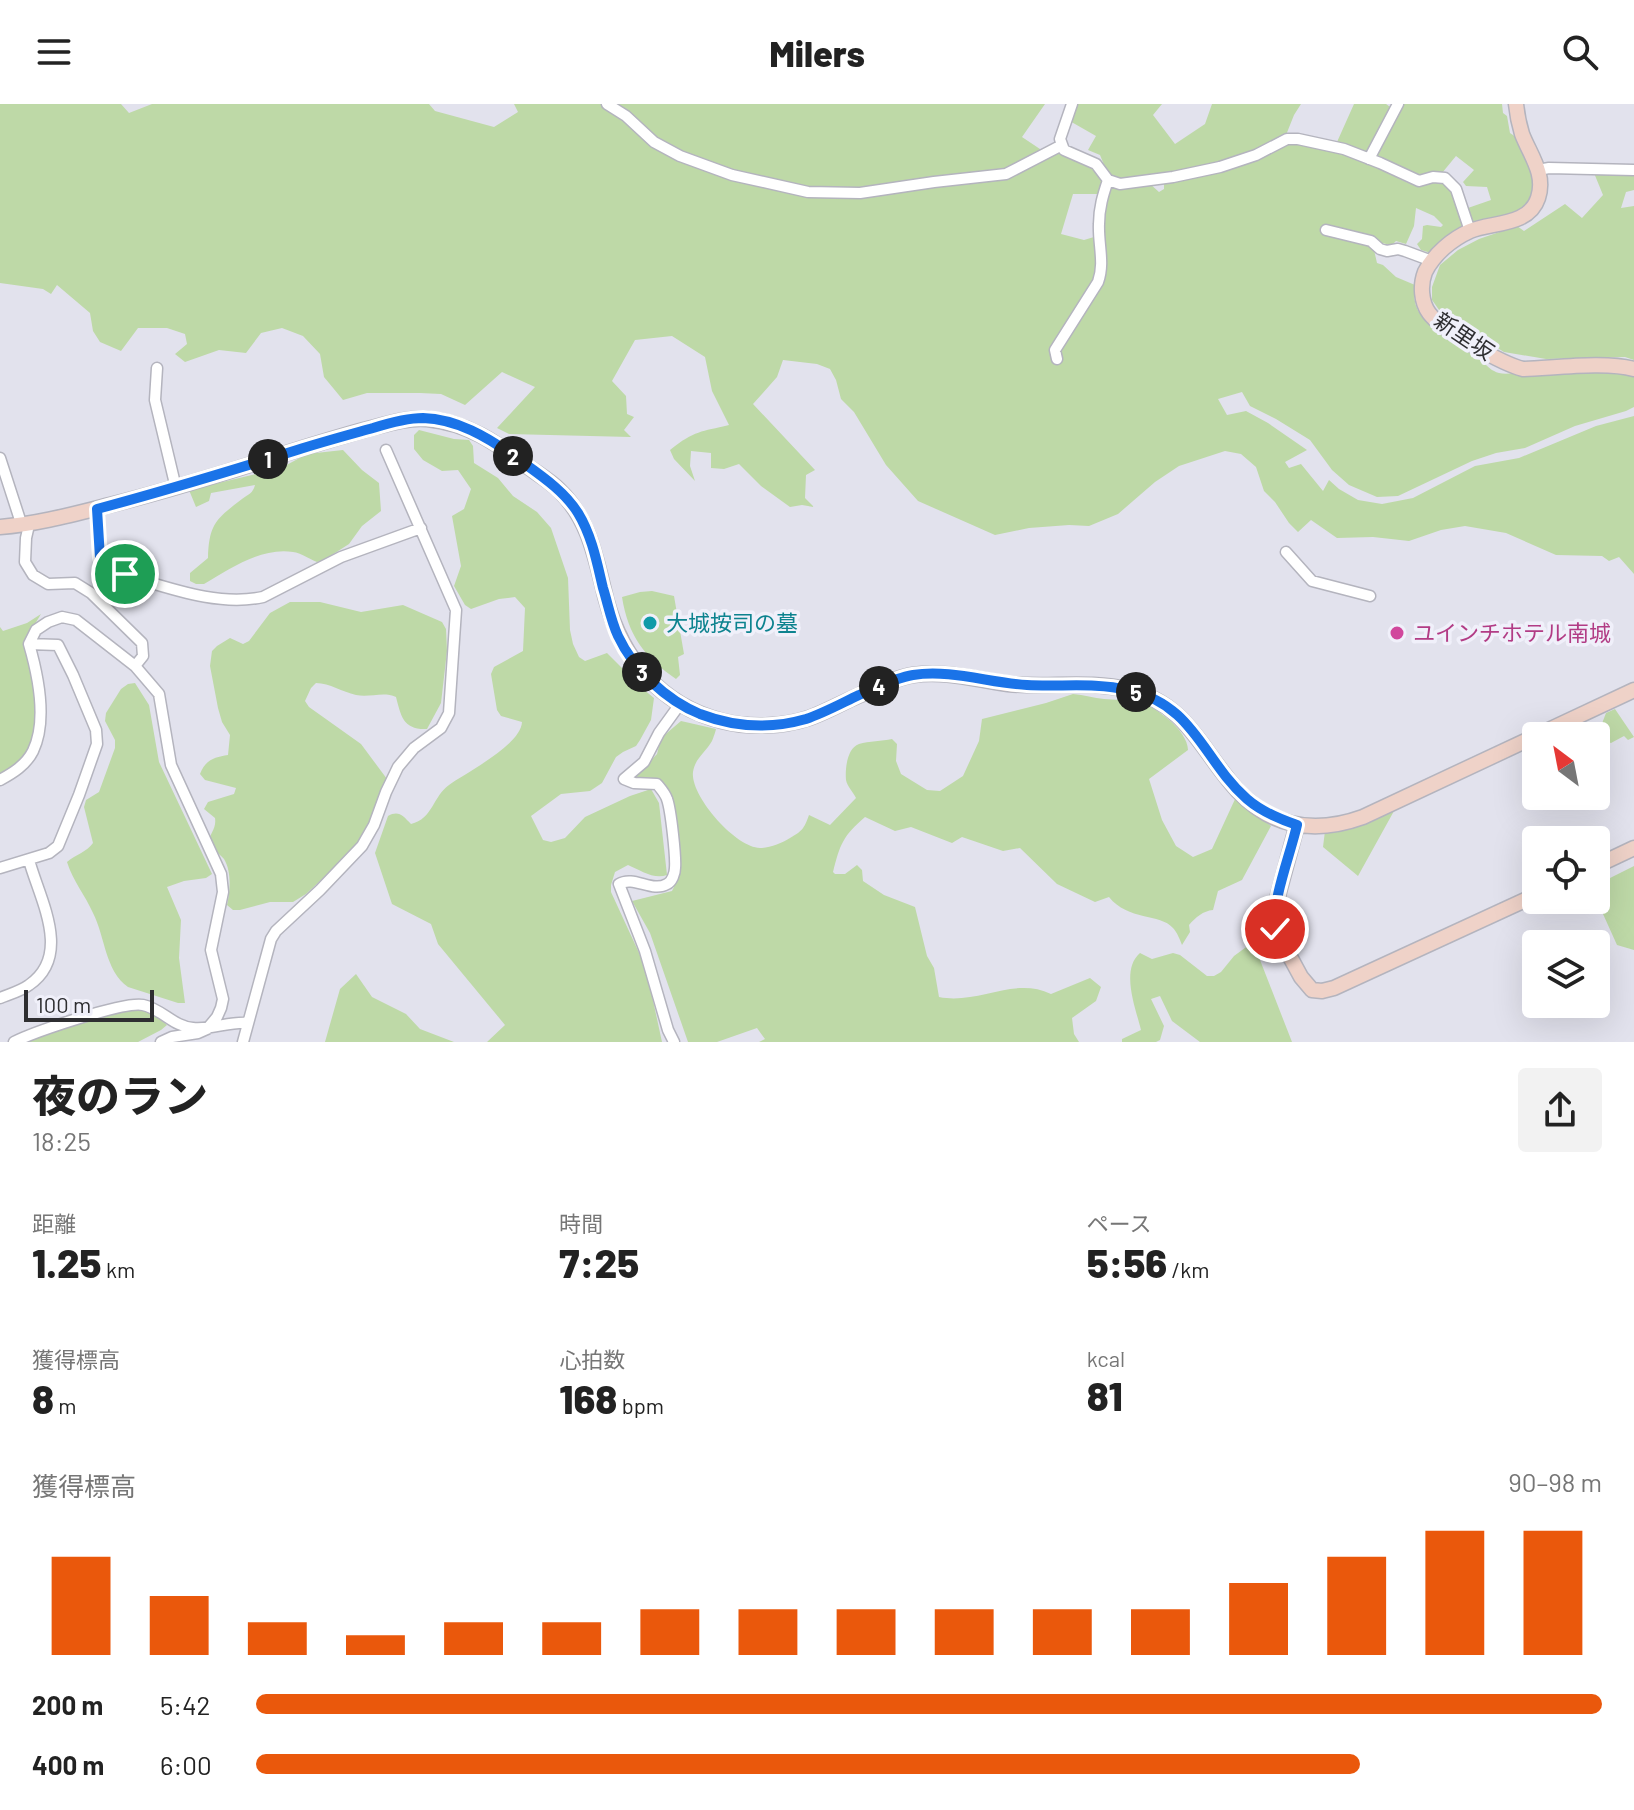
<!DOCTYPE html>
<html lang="ja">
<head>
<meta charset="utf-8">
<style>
  body { margin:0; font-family:Barlow,"Noto Sans JP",sans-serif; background:#f2f2f2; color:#222; height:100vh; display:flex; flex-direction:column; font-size:30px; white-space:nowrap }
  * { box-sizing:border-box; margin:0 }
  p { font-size:26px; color:#767676 }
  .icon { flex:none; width:44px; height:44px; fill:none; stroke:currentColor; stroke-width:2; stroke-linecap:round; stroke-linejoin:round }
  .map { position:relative; height:938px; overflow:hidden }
  .side { display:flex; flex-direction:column; background:#fff; flex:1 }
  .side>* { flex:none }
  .needle { width:52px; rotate:328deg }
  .buttons { position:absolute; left:1522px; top:618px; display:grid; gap:16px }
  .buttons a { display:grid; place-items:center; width:88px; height:88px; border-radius:8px; background:#fff; box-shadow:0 8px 32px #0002; font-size:40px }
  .scale { position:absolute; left:24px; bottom:20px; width:130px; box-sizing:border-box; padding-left:8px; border:4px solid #2e2e31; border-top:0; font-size:22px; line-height:28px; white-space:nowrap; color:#2e2e31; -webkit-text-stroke:6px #f0f0fa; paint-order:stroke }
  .pin { position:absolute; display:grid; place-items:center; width:68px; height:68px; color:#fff; margin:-34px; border:4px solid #fff; border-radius:50%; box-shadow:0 2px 8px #0007 }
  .km { position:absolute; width:40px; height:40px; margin:-20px; border-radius:50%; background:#222; color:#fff; font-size:22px; line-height:40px; text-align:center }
  .round { display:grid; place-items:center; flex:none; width:84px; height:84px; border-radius:8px; background:#f2f2f2 }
  .summary { display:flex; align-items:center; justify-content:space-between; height:136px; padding:0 32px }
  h1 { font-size:44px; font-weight:800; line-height:60px }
  .metrics { display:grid; grid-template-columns:repeat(3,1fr); gap:12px; height:136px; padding:8px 32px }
  .metrics div { display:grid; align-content:center }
  .metrics b { font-size:40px; font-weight:800 }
  .metrics small { font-size:22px; font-weight:400 }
  .metrics p { font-size:22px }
  .chart { height:224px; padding:16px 32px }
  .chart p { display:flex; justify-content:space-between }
  .chart svg { width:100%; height:144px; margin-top:8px; stroke:#ea580c; stroke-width:6 }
  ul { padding:0 32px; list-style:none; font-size:26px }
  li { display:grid; grid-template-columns:128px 96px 1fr; align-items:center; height:60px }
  li i { height:20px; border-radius:10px; background:#ea580c }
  header { display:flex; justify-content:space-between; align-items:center; height:104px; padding:0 32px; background:#fff; font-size:36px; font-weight:800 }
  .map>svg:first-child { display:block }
</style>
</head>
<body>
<header><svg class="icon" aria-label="menu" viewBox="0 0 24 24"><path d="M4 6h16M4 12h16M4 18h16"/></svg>Milers<svg class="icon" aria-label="search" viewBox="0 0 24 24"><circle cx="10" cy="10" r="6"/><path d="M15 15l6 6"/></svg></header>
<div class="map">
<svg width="1634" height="938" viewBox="0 0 1634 938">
  <rect width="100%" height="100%" fill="#e2e2ed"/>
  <path fill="#bed9a7" d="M0,0H121L129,9L152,0H429L435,7L494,23L518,8L514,0H601L624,16L651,40L690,61L723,73L805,92L1008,73L1060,47C1071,52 1102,63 1102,77C1102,81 1100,85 1099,90H1073L1061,130L1084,136L1104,130L1106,94L1110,80L1149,79L1159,88L1164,85V79L1286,39C1313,37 1354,51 1378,62C1390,68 1405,81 1419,81C1427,81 1435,77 1444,76L1453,87L1463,126L1431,149L1421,146L1417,140L1422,135L1423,122L1427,121L1441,123L1443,121L1434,112L1416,104L1414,122L1406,140L1396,137L1392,141L1381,139L1374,146L1377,159L1383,161L1396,173L1415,181C1408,220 1446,227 1471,245C1481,252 1485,265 1499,269C1507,271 1520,268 1529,267C1564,266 1600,261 1634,270V303L1626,307L1575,322L1525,344L1496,349L1472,357L1398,392L1377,393L1349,381L1332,366L1310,336L1276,315L1250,302L1242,288L1218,295L1227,311L1246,307L1268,319L1307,346L1285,358L1289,364L1301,360L1323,387L1329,376L1339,385L1358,396L1382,400L1413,394L1475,362L1519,354L1596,322L1634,312V470L1619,453L1609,457L1602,452L1556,451L1506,429L1465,422L1441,426L1409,437L1373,433L1337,434L1311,416L1298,428L1289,419L1275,398L1264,387L1256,363L1241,350L1225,347L1179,362L1155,378L1118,410L1089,422L1069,421L1029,424L995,431L918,397L886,361L854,308L841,295L836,276L830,265L817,260L783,256L777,273L753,300L815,366L806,371L805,394L814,403L802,401L790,403L761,382L739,360L724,365L711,364V349L691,347L690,362L695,377L674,355L670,346C695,326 701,328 729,321L712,287L705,253L672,232L635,236L612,277L626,292L627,310L634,313L624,326L631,333L509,330L497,324L535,283L502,268L465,301L441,290L420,289H367L343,296L324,273L320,250L303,232L282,224L261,229L246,249L219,246L185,258L175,250L187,240L185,230L167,224H138L121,247L100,238L93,227L90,209L57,181L51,190L43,185L0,179Z
    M612,0H1045L1022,33L1043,47L1005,68L875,84L811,86L708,62L655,34Z
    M1076,0H1162L1153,11L1175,40L1205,20L1212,0H1301L1294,11L1286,31L1254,49L1218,62L1121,78L1109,73L1100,51L1088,46L1096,32L1068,16Z
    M1354,0H1386L1393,5L1369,50L1337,38Z
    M1401,0H1502L1503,9L1507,12L1510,29C1522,36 1524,48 1529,61C1548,109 1505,112 1471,120L1465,105L1491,96L1487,83L1466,82L1463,78L1474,66L1456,52L1442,69L1420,74L1373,53Z
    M1594,69L1634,70V86L1626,88L1621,104L1634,102V256L1625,253L1546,255L1504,248L1442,210L1432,196V183L1440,161L1458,146L1479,135L1517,122L1524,127L1565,100L1582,114L1603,91Z
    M419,326L454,335L469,336L473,342L474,359L498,374L513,392L537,408L551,424L568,474L570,526L573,540L579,553L585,557L607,549L643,585L654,594L651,616L640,636L636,642L623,648L616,653L602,679L590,687L561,690L531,712L543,736L551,738L565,734L585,713L630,692L651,685L659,699L667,771C654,776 640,766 628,761L615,768L611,781V788L646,864L662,938H487L505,921L438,840L431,820L392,800L375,749L388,712C399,706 403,712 411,720C433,715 433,692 449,681C467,668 521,641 522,618L501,612L497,606L491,570L494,563L523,547L525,504L515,493L499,495L471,505L465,501L454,482L461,462L452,412L464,405L471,385L458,366L442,367L423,356L414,345V331Z
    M343,346L362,366L379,379L381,407L362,422L349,440L324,456L317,458C309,455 301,449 293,448C261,443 230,465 204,480H196L190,477V469L208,454C209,420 216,415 242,395C249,390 253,389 255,381L211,389L209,397L196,403L189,386L281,364L307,350Z
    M652,487L674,492L684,550L678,553L680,571L676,575C644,553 628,531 622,493L640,488Z
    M290,498H320L361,508L403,501L442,518L446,525L447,547L441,599L427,625C403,626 401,612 396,593C383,587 370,594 356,591C342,588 330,579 316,579L311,584L305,597L309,603L361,640L387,675L360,740L306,790L293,798H270L240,806H233L227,801C230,788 232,768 224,755C220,750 213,746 210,740C207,731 217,726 215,714L204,705L208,698L234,690L236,684L205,676L200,670C205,656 215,653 228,651L230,631L222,618L218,604L210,562L212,547L217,542L230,534L243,540L249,537L270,509Z
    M41,510L23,540C26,547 30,556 32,564C36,583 40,622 33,641C27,654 12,664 0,670V523L3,527L27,519Z
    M135,579L149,601L159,658L212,770L206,774L184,777L167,783L181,816L179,854L185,899H178L128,883C105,867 105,832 93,809C85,791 73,777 67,758C75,751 87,748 93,739L84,703L86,696L99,688L115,644V636L105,617L106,609L121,585L128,580Z
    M1073,590C1084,591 1094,594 1104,595C1115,596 1125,596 1136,597C1154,601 1188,626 1188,646L1149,675L1162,716L1176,742L1193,753L1212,745L1236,693L1271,722L1242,776L1218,787L1213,806C1203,807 1196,813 1189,821L1190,828L1182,841C1180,836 1177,828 1173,824C1160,809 1128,817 1109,793L1095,798L1057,780L1020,744L1003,747L962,733L952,739L911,723L895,727L865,713C843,732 840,740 833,768L835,770H845L857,761L862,766L863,777L884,791L915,803L927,852L934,864L939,893C978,901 1014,872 1051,890L1090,874L1101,883L1096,897L1072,914L1074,930L1079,938H759L765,935L757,924L717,938H688L650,829L632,797L672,787C684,766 679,722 673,699C671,692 666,684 662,677L634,674L657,650L661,634L681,617L716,625C716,626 713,635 712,637C706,648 695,654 693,668C690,692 736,744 760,744C770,744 782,739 790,734C802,727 804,725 809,711L830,721L856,694C853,688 847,682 846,676C845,665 847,644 859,640C869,637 882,637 892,635L897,640L896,657L901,670L927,686L940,687L963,672L979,637L982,615L1046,599Z
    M1615,605L1634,633L1628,636L1624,632L1611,639L1601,636L1598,630L1606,609Z
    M1394,707L1358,772L1323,743L1325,727L1357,722Z
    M1634,762V846L1617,841L1603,810L1610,774Z
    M1253,838L1292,938H1200L1172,917L1160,892L1151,895L1164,922L1160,936L1156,938H1122V935L1141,926C1136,905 1120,866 1140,849L1152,855L1173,849L1180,851L1207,872H1214L1221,868L1234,852Z
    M356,870L372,893L406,910L420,925L454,938H325L340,885Z
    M138,903L153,909L167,921L161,926L138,938H29L53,925Z"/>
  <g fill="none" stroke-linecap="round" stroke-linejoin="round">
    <g stroke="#b4b4be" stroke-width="13">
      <path id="street" d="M607,0L626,12L654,38L680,52L732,71L808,88L860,89L934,78L1006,70L1062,41
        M1072,0L1060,35L1064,46L1096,60L1108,76L1120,80L1173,73L1220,63L1256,51L1287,35H1298L1344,45L1380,59L1419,77L1433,73L1445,74L1456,85L1470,127
        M1369,55L1398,0
        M1538,66L1549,64L1634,66
        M1326,126L1371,137L1380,145L1387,147L1398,145L1405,147L1432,157
        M1057,255L1055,246L1098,178C1105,159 1098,140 1099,120C1099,104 1103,91 1108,76
        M157,264L155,296L176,384
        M0,354L22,422
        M97,405L100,454L103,461L110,467C158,479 213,504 263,493L341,453L421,424
        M29,421L26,434L25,458L33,471L48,480L75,479L91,489L142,539L143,552L135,562
        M1286,448L1312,477L1370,492
        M0,676C13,669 26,661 33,647C48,616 38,571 29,540L36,526L48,518L62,513L76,516L135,562L159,590L171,661L221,770L223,788L211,846L223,895L221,904L217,913L207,925L198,929L172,933L161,938
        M0,764L49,749L58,742L79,691L97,640L96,626L73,571L58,541L29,540
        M0,894C10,890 21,887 29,881C73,851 39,794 29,756
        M14,938C34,928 124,897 143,901C162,905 174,923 193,924C212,926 230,917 248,919
        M243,938L271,835L276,827L320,786L362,742L374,721L386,688L398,663L414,644L441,624L449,609L456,506L386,346
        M674,938L668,926L645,847L619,780C634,771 652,789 667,780C672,778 675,769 675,764C676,753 671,706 667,695C665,689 661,685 657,680L634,679L624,675L644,658L659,629L680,600"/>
    </g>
    <g stroke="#b4b4be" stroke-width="17">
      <path id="secondary" d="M1516,0C1517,10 1519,20 1522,30C1530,51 1546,70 1538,94C1529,122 1492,118 1470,127C1452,135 1434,150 1425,168C1420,181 1421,198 1429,209C1441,226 1503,260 1523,265C1554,264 1606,257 1634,265
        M0,423C38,420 74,410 110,401C170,386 228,368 287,349C313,341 338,333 364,326C384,321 407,313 427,315C468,319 495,338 527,362C538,370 550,377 559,386C590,416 596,456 606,495C622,555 660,601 722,617C749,624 782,623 809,614C826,608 843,598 860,591C877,583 895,574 913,571C945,566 977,576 1008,580C1048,584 1090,576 1129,586C1188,600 1201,647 1238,687C1273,724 1316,730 1363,713L1634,586
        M1297,721L1276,799L1274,816L1275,825L1301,873L1312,886L1322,887L1334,884L1536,791
        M1596,762L1634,744"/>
    </g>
    <use href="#street" stroke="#fff" stroke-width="10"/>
    <use href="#secondary" stroke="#efd2c8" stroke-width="14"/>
  </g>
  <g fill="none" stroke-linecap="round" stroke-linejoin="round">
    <g stroke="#fff" stroke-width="16">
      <path id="route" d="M125,470C114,467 106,465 100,454L97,405C164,387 230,367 297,346C322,338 348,331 373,324C389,319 406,314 423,314C457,315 487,333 514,352C537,369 563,385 578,409C592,432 597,459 603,484C608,500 611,517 618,532C634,566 666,596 700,610C734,623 771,625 806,615C824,609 842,599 859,591C876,584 894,574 913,571C950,565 990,579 1027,581C1060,583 1095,578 1128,586C1195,601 1202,655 1247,695C1262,708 1279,715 1297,721C1290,752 1272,795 1275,825"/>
    </g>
    <use href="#route" stroke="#1a73e8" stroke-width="10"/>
  </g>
  <circle fill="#0f9aa8" stroke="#f0f0fa" stroke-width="3" cx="650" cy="519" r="8"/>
  <circle fill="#d1479c" stroke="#f0f0fa" stroke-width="3" cx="1397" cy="529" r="8"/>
  <g text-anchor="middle" stroke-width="7" stroke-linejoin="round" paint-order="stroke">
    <g font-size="22" fill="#2e2e31" stroke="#f0f0fa">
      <text transform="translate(1464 232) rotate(34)" y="8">新里坂</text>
    </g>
    <g font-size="22" fill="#0d838f" stroke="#f0f0fa" text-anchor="start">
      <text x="666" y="527">大城按司の墓</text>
    </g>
    <g font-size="22" fill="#b23c85" stroke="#f0f0fa" text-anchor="start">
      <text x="1413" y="537">ユインチホテル南城</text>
    </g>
  </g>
</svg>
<div class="buttons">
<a><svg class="needle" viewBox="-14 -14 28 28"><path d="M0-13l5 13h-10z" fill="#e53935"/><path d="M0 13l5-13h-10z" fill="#767676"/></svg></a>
<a><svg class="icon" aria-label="locate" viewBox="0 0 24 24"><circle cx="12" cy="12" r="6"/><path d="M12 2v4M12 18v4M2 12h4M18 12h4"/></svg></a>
<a><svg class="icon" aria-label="layers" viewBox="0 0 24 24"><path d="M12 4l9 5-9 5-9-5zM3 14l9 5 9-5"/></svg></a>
</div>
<div class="scale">100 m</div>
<div class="pin" style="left:125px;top:470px;background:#1e9e55"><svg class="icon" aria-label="arrive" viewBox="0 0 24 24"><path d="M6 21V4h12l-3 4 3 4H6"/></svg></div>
<div class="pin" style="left:1275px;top:825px;background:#d93025"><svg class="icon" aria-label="check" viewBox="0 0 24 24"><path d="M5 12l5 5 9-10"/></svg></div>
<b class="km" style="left:268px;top:355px">1</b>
<b class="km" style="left:513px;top:352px">2</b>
<b class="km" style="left:642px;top:568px">3</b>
<b class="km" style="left:879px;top:582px">4</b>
<b class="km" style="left:1136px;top:588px">5</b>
</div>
<section class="side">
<div class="summary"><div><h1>夜のラン</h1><p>18:25</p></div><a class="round"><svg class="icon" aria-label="share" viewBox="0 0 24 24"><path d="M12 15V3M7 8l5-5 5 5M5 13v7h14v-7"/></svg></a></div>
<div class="metrics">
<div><p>距離</p><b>1.25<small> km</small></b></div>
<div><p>時間</p><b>7:25</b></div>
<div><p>ペース</p><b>5:56<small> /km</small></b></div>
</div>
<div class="metrics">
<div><p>獲得標高</p><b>8<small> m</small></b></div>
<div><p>心拍数</p><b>168<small> bpm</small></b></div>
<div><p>kcal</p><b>81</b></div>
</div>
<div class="chart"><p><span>獲得標高</span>90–98 m</p>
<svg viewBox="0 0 160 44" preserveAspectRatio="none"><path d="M5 44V14M15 44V26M25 44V34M35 44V38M45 44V34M55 44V34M65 44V30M75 44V30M85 44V30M95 44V30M105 44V30M115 44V30M125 44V22M135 44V14M145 44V6M155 44V6"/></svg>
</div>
<ul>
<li><b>200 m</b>5:42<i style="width:100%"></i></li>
<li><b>400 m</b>6:00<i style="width:82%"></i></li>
</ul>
</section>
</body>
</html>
